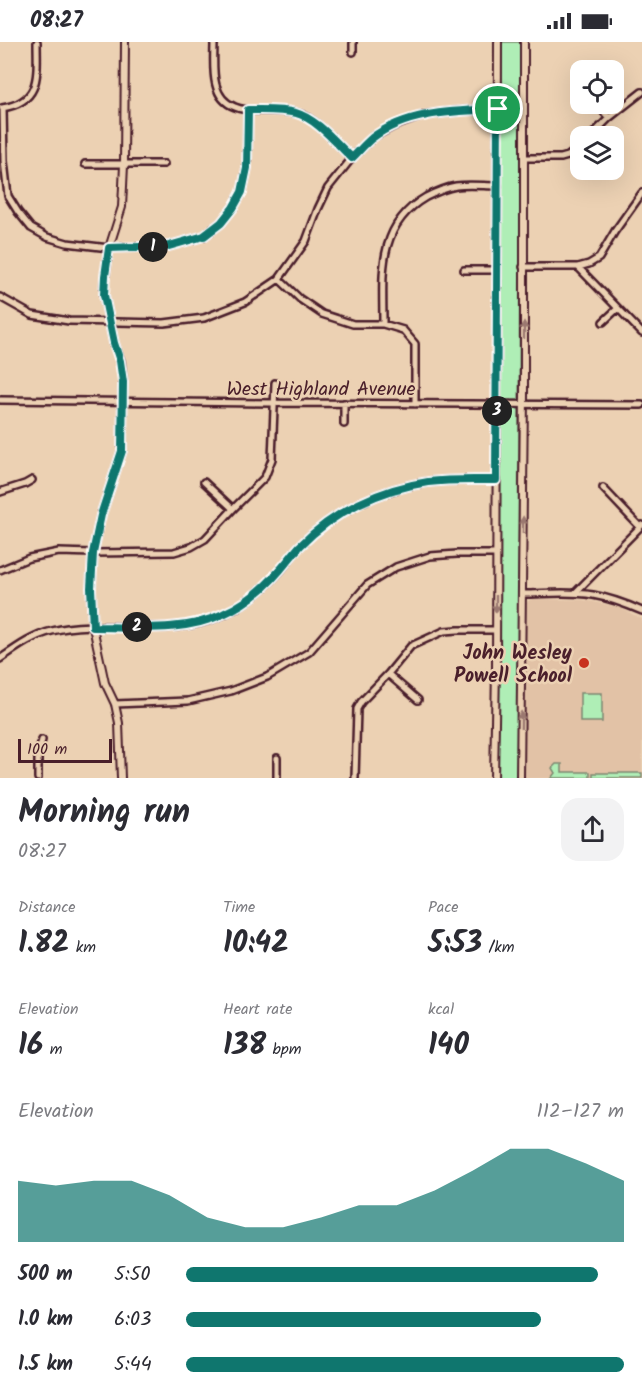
<!DOCTYPE html>
<html lang="en">
<head>
<meta charset="utf-8">
<style>
  body { margin:0; font-family:Kalam,sans-serif; background:#f2f2f3; color:#2b2b33; height:100vh; display:flex; flex-direction:column; font-size:22px; white-space:nowrap }
  * { box-sizing:border-box; margin:0 }
  p { font-size:20px; color:#7c7c81 }
  .icon { flex:none; width:33px; height:33px; fill:none; stroke:currentColor; stroke-width:2; stroke-linecap:round; stroke-linejoin:round }
  .map { position:relative; height:736px; overflow:hidden }
  .side { display:flex; flex-direction:column; background:#fff; flex:1 }
  .side>* { flex:none }
  .buttons { position:absolute; left:570px; top:18px; display:grid; gap:12px }
  .buttons a { display:grid; place-items:center; width:54px; height:54px; border-radius:12px; background:#fff; box-shadow:0 6px 24px #0002; font-size:30px }
  .scale { position:absolute; left:18px; bottom:15px; width:94px; box-sizing:border-box; padding-left:6px; border:3px solid #4a1f2b; border-top:0; font-size:16px; line-height:21px; white-space:nowrap; color:#4a1f2b; -webkit-text-stroke:4px #ecd1b3; paint-order:stroke }
  .pin { position:absolute; display:grid; place-items:center; width:51px; height:51px; color:#fff; margin:-26px; border:3px solid #fff; border-radius:50%; box-shadow:0 2px 6px #0007 }
  .km { position:absolute; width:30px; height:30px; margin:-15px; border-radius:50%; background:#222; color:#fff; font-size:16px; line-height:30px; text-align:center }
  .round { display:grid; place-items:center; flex:none; width:63px; height:63px; border-radius:18px; background:#f2f2f3 }
  .overview { display:flex; align-items:center; justify-content:space-between; height:102px; padding:0 18px }
  h1 { font-size:33px; font-weight:700; line-height:45px }
  .figures { display:grid; grid-template-columns:repeat(3,1fr); gap:9px; height:102px; padding:6px 18px }
  .figures div { display:grid; align-content:center }
  .figures b { font-size:30px; font-weight:700 }
  .figures small { font-size:16px; font-weight:400 }
  .figures p { font-size:16px }
  .chart { height:168px; padding:12px 18px }
  .chart p { display:flex; justify-content:space-between }
  .chart svg { width:100%; height:108px; margin-top:6px; fill:#0f766e; opacity:.7 }
  ul { padding:0 18px; list-style:none; font-size:20px }
  li { display:grid; grid-template-columns:96px 72px 1fr; align-items:center; height:45px }
  li i { height:15px; border-radius:8px; background:#0f766e }
  .status { display:flex; justify-content:space-between; align-items:center; height:42px; padding:0 30px; background:#fff; direction:ltr }
  .status svg { height:16px; fill:currentColor }
  .map>svg:first-child { display:block }
</style>
</head>
<body>
<div class="status"><b>08:27</b><svg viewBox="0 0 49 12"><path d="M0 12V9h3v3zM5 12V6h3v6zM10 12V3h3v9zM15 12V0h3v12zM26 1h20v11H26zM47 4h2v5h-2z"/></svg></div>
<div class="map">
<svg width="642" height="736" viewBox="0 0 642 736">
  <rect width="100%" height="100%" fill="#ecd1b3"/>
  <filter id="ink" filterUnits="userSpaceOnUse"><feTurbulence type="fractalNoise" baseFrequency=".0167" numOctaves="2"/><feDisplacementMap in="SourceGraphic" scale="12" xChannelSelector="R" yChannelSelector="G"/><feConvolveMatrix kernelMatrix="1 2 1 2 8 2 1 2 1" color-interpolation-filters="sRGB"/></filter>
  <g filter="url(#ink)">
    <path fill="#e2c2a6" d="M534,557L582,558L594,560L618,565L642,577V736H524L526,564L527,560L530,558Z"/>
    <path fill="#afeeb6" stroke="#7c8670" stroke-width="1.5" d="M502,0H521V9L517,736H498Z
      M580,651H602V680H580Z
      M556,722H562V730H590V736H551L555,731L552,726Z
      M593,731H642V736H593Z"/>
    <g fill="none" stroke-linecap="round" stroke-linejoin="round">
      <g stroke="#4a1f2b" stroke-width="10">
        <path id="minor" d="M214,0C214,22 209,56 235,65C246,70 260,68 272,69C282,69 293,69 303,73C320,81 338,103 352,116
          M353,0V10
          M2,66C42,60 37,32 37,0
          M3,66L4,119L8,154L18,170L31,186L47,195L67,201L109,206L169,204L204,194L221,181L233,166L242,150L247,126L248,68
          M603,69L609,76
          M591,94L609,76L642,50
          M524,116H561L568,114L580,105
          M85,122H164
          M523,225H578L589,222L599,216L615,189L642,151
          M578,225L642,291
          M464,228H497
          M279,237L300,257L322,272L353,282H383L403,288L415,302V362
          M0,255L32,273L69,279L164,281L204,276L245,260L279,237L306,199L318,167L328,146L352,116L373,95L394,84L425,73L459,69L498,67
          M603,280L617,267
          M383,282C383,233 376,184 426,155C436,150 445,146 456,144C469,142 484,144 498,144
          M0,358L274,361L642,363
          M344,361V382
          M204,440L233,467
          M603,446L640,485
          M0,450L25,442L32,438
          M0,528L29,516L59,510L93,511L174,510L191,505L205,497L233,467L265,435L272,417L275,341
          M575,551L642,483
          M522,552C545,552 569,549 593,553C610,556 626,562 642,569
          M0,617C16,606 32,594 52,589C102,576 159,595 210,578C238,568 261,551 280,529C287,521 293,512 300,504C334,469 381,447 428,440C451,437 474,438 497,438
          M388,632L418,658
          M115,662L188,659L231,649L267,635L309,610L367,543L396,525L430,514L457,512H496
          M277,716V736
          M38,736V712L42,698
          M355,736L357,667L361,660L388,632L411,604L444,589L458,588H496"/>
      </g>
      <g stroke="#4a1f2b" stroke-width="10">
        <path id="tertiary" d="M121,736L119,681L115,662L105,641L93,585L91,546L93,511L101,473L122,409L123,340L121,319L114,301L104,253V244L109,206L122,165L124,123L125,0
          M494,736L496,626L498,0
          M520,736L524,354V0"/>
      </g>
      <use href="#minor" stroke="#ecd1b3" stroke-width="5"/>
      <use href="#tertiary" stroke="#ecd1b3" stroke-width="6"/>
    </g>
    <defs><path id="oneway-solid" d="M-6-.8H1V-3.2L6.5 0L1 3.2V.8H-6Z" transform="scale(1.5)"/></defs>
    <g fill="#9b786f">
      <use href="#oneway-solid" transform="translate(524 288) rotate(-90)"/>
      <use href="#oneway-solid" transform="translate(523 483) rotate(-89)"/>
      <use href="#oneway-solid" transform="translate(496 562) rotate(90)"/>
      <use href="#oneway-solid" transform="translate(521 678) rotate(-89)"/>
    </g>
  </g>
  <g fill="none" stroke-linecap="round" stroke-linejoin="round" filter="url(#ink)">
    <g stroke="#fff" stroke-width="12">
      <path id="route" d="M498,67L496,438C474,438 451,437 428,440C381,447 334,469 300,504C293,512 287,520 280,528C264,547 246,562 223,572C183,591 136,585 93,585L91,546L93,511L101,473L122,409L123,340L120,319L114,301L104,253L105,234L109,206L169,204L204,194L221,181L233,166L242,150L247,126L248,68C263,68 281,67 296,71C317,77 336,101 352,116C359,109 365,102 372,96C407,69 456,69 498,67Z"/>
    </g>
    <use href="#route" stroke="#0f766e" stroke-width="8"/>
  </g>
  <circle fill="#c8321e" stroke="#ecd1b3" stroke-width="2" cx="584" cy="621" r="6"/>
  <g text-anchor="middle" stroke-width="5" stroke-linejoin="round" paint-order="stroke">
    <g font-size="20" fill="#4a1f2b" stroke="#ecd1b3">
      <text x="321" y="353">West Highland Avenue</text>
    </g>
    <g font-size="20" font-weight="bold" fill="#4a1f2b" stroke="#ecd1b3" text-anchor="end">
      <text x="572" y="617">John Wesley<tspan x="572" dy="23">Powell School</tspan></text>
    </g>
  </g>
</svg>
<div class="buttons">
<a><svg class="icon" aria-label="locate" viewBox="0 0 24 24"><circle cx="12" cy="12" r="6"/><path d="M12 2v4M12 18v4M2 12h4M18 12h4"/></svg></a>
<a><svg class="icon" aria-label="layers" viewBox="0 0 24 24"><path d="M12 4l9 5-9 5-9-5zM3 14l9 5 9-5"/></svg></a>
</div>
<div class="scale">100 m</div>
<div class="pin" style="left:498px;top:67px;background:#1e9e55"><svg class="icon" aria-label="arrive" viewBox="0 0 24 24"><path d="M6 21V4h12l-3 4 3 4H6"/></svg></div>
<b class="km" style="left:153px;top:205px">1</b>
<b class="km" style="left:137px;top:585px">2</b>
<b class="km" style="left:497px;top:369px">3</b>
</div>
<section class="side">
<div class="overview"><div><h1>Morning run</h1><p>08:27</p></div><a class="round"><svg class="icon" aria-label="share" viewBox="0 0 24 24"><path d="M12 15V3M7 8l5-5 5 5M5 13v7h14v-7"/></svg></a></div>
<div class="figures">
<div><p>Distance</p><b>1.82<small> km</small></b></div>
<div><p>Time</p><b>10:42</b></div>
<div><p>Pace</p><b>5:53<small> /km</small></b></div>
</div>
<div class="figures">
<div><p>Elevation</p><b>16<small> m</small></b></div>
<div><p>Heart rate</p><b>138<small> bpm</small></b></div>
<div><p>kcal</p><b>140</b></div>
</div>
<div class="chart"><p><span>Elevation</span>112–127 m</p>
<svg viewBox="0 0 160 44" preserveAspectRatio="none"><path d="M0 44V19L10 21L20 19L30 19L40 25L50 34L60 38L70 38L80 34L90 29L100 29L110 23L120 15L130 6L140 6L150 12L160 19V44z"/></svg>
</div>
<ul>
<li><b>500 m</b>5:50<i style="width:94%"></i></li>
<li><b>1.0 km</b>6:03<i style="width:81%"></i></li>
<li><b>1.5 km</b>5:44<i style="width:100%"></i></li>
</ul>
</section>
</body>
</html>
